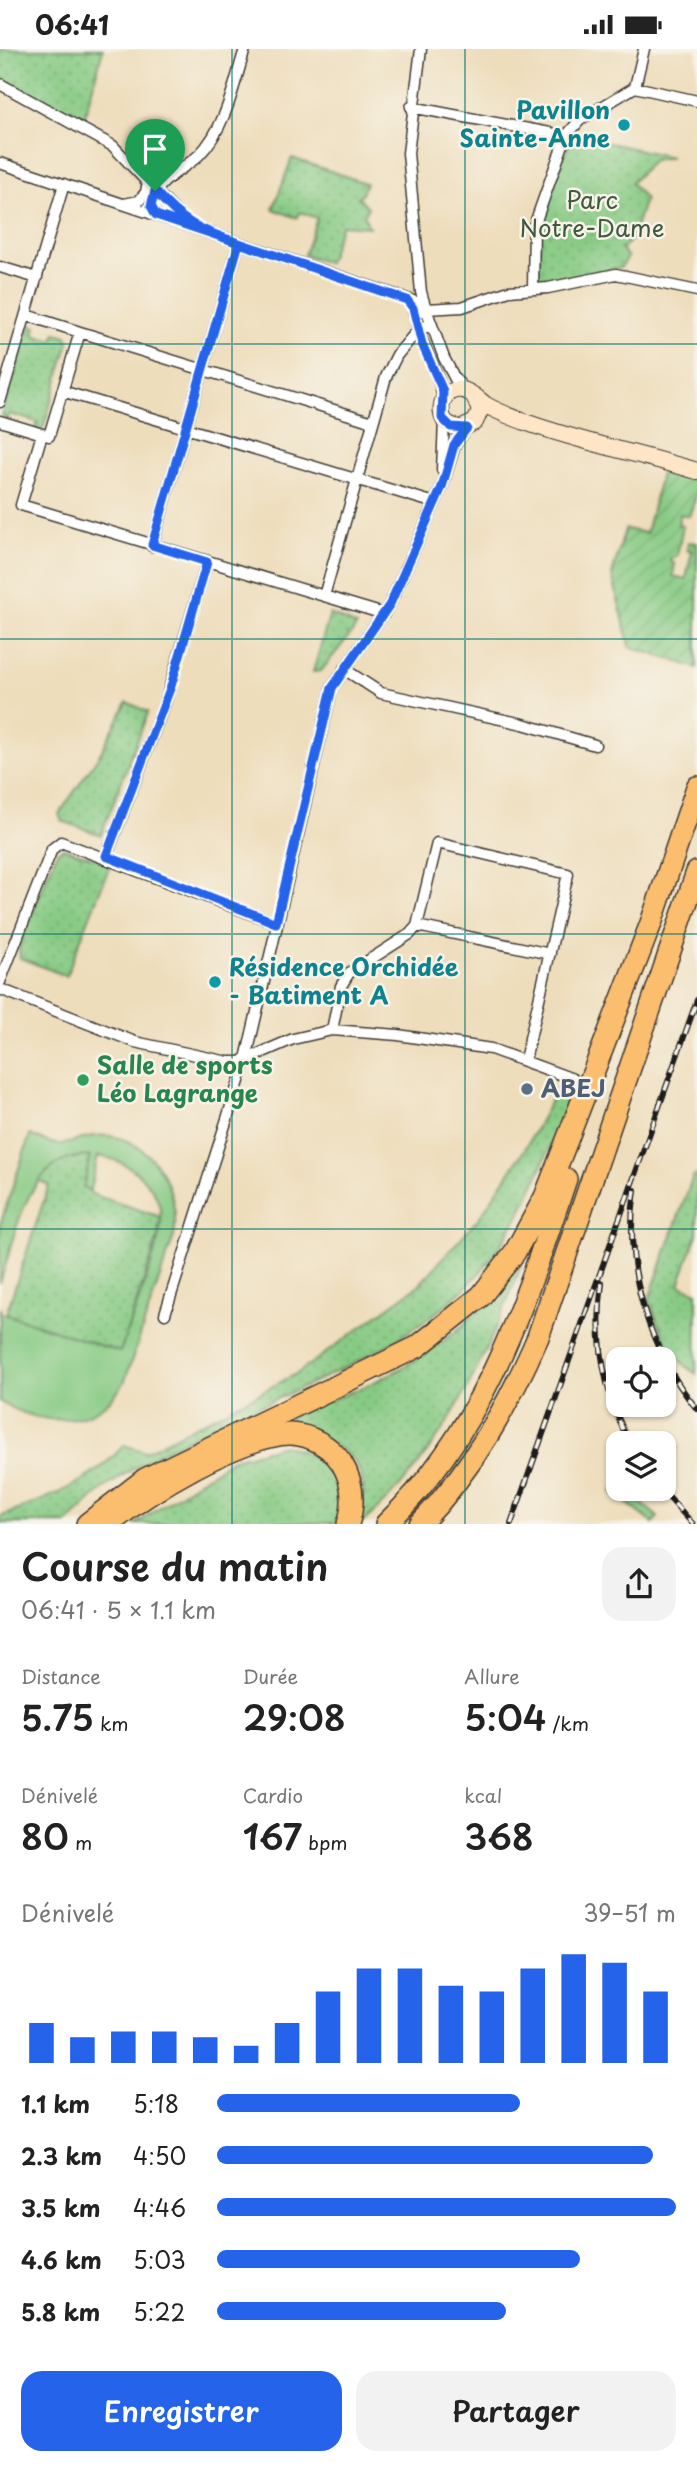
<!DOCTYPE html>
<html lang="fr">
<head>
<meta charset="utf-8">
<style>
  body { margin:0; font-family:"Playpen Sans",sans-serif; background:#f2f2f2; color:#222; height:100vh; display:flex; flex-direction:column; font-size:26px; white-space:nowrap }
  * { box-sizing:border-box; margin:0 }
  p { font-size:23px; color:#767676 }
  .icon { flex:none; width:38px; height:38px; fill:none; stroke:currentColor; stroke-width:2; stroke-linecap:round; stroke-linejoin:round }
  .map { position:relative; height:1475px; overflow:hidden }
  .drawer { display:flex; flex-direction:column; background:#fff; flex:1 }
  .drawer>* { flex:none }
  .tools { position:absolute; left:606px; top:1298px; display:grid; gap:14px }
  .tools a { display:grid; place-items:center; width:70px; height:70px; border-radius:14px; background:#fff; box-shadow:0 2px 5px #0004; font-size:35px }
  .pin { position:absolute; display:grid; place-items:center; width:60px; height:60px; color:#fff; margin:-72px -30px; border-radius:50% 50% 50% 0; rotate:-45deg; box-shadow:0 0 7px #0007 }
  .pin .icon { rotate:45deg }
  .round { display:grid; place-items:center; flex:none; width:74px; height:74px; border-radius:21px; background:#f2f2f2 }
  .headline { display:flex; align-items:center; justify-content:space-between; height:119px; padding:0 21px }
  h1 { font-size:38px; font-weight:600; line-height:52px }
  .metrics { display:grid; grid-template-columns:repeat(3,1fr); gap:10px; height:119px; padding:7px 21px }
  .metrics div { display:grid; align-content:center }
  .metrics b { font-size:35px; font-weight:600 }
  .metrics small { font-size:19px; font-weight:400 }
  .metrics p { font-size:19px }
  .chart { height:196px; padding:14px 21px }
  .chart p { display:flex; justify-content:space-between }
  .chart svg { width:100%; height:126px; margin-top:7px; stroke:#2563eb; stroke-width:6 }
  .button { display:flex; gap:14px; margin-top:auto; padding:14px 21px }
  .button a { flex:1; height:80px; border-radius:21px; background:#2563eb; color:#fff; font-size:28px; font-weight:600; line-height:80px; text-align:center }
  .button a+a { background:#f2f2f2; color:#222 }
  ul { padding:0 21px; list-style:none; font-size:23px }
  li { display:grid; grid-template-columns:112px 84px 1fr; align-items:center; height:52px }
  li i { height:18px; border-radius:9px; background:#2563eb }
  .status { display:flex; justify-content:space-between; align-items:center; height:49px; padding:0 35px; background:#fff; direction:ltr }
  .status svg { height:19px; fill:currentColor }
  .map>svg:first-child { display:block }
</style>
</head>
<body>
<div class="status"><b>06:41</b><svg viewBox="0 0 49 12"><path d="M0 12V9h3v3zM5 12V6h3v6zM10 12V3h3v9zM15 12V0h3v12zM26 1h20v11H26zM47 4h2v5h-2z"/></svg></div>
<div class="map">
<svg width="697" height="1475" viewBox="0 0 697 1475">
  <defs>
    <pattern id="grass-dots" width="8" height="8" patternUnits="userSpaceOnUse" patternTransform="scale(1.75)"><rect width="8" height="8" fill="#87ca84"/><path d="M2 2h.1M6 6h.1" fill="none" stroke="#74ad71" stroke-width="1.8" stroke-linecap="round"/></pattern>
    <pattern id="garden-furrows" width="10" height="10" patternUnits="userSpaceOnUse" patternTransform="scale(1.75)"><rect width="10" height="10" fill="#87ca84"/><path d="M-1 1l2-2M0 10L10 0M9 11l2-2" fill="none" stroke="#74ad71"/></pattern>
  </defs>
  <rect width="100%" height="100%" fill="#f7f3e8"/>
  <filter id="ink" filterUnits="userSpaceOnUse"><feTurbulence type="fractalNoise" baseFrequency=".0143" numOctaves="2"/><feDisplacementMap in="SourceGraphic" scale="14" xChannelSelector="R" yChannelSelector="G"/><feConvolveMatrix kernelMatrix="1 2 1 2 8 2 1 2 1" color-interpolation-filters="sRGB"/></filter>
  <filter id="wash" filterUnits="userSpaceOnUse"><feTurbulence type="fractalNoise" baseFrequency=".00686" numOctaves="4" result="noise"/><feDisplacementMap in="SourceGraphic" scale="28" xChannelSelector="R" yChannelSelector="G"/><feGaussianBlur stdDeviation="1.57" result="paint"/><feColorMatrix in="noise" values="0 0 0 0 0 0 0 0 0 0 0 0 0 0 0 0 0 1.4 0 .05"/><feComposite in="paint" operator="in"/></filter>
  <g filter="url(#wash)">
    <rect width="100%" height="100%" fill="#edb"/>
    <path fill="url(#grass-dots)" stroke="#527350" stroke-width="2" d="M0,0H103L83,73L0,29Z
      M575,86L671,108L653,111L631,134L645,150L632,190L621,200L628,208L621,218L548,234L538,226C538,179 549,126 575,86Z
      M292,109L366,134L362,145L358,148L368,158L364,167L369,178L341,176L328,214L304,206L317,169L300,163L297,169L273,160Z
      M30,276L36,278L34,286L53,291L56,284L67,287L69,293L43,380L35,381L38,373L9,365L7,372L2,365Z
      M330,565L357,577L321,622L313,623Z
      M127,653L148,663L101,786L62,772L59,765L100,705Z
      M63,799L111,814L66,927L20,909L19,898L57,803Z
      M558,1038L571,1044C544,1113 518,1190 462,1242C361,1335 216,1359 106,1438C92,1448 80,1463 67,1474H0V1468C46,1449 91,1436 124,1396L145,1403L298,1324L419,1236L479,1169L525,1100Z
      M90,1107L84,1139L94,1146L161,1168L158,1188L120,1303L6,1265L49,1136L37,1131C52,1115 68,1107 90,1107Z
      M697,1126V1185L679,1236L697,1243L696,1325C670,1309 659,1278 649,1250L693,1127Z
      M524,1210C486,1308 444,1405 362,1474H356C379,1410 341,1396 290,1376L285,1371C313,1356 342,1348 370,1335C439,1304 477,1268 524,1210Z
      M283,1396C325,1407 351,1428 337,1474L135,1475L231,1411Z
      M618,1436V1440H624L658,1468L653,1474L612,1443Z"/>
    <path fill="url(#garden-furrows)" stroke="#527350" stroke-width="2" d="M662,421L697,431V444L689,467L680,465L678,476L683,477L677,508L671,509L670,512L675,515L673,527L686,530L692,502L687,501L688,493L697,494V619L630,598L612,526L625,480L646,484Z"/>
    <path fill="#87ca84" stroke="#527350" stroke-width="2" d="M30,1086C39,1089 53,1097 62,1095C80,1093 89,1084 110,1087C156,1094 181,1145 174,1187L124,1334C94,1380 44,1378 0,1353V1258L1,1264L120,1303C130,1274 161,1198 161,1170C161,1137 129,1111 98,1107L90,1141L83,1139L90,1107C25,1105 16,1187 0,1234V1176Z"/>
  </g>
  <g filter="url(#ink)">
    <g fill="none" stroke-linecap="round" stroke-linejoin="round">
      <g stroke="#3c3934" stroke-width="13">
        <path id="street" d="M421,0L408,104L421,243L426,260
          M0,35L113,97L184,172
          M635,38L697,52
          M411,58L566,87L580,71L635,38L644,0
          M0,114L419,254L426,260L444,309L455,330L466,342
          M124,155L139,152L146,143L148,132
          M156,166L151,157C154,132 182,122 199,106C226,79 234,35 245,0
          M0,218L37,229
          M533,240L534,177L566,87
          M414,264L426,260L462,258L509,242L548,239L616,225L697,242
          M417,276C422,299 445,333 442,353
          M80,283L373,373
          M62,342L435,454
          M0,353L64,135
          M0,372L49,387L80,283L26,266
          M42,385L21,456L384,565
          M442,421L444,371
          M152,497L239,194
          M324,547L386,328L397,306L418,281L426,277L433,280
          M344,620L381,644L523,675L595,696
          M106,808L166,651L207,513
          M417,877L437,794L568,825L525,1011
          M0,933L52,800L61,793L276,874
          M0,940L135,993L228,1013H240L293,990L332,981L398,986L491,1000L573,1030
          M332,981L341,937L349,924L410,885L417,877L550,905
          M165,1265L246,1010L332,639L390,555L442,438L455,396L467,379"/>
      </g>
      <g stroke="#3c3934" stroke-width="18">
        <path id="secondary" d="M474,347L480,362L475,373L460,380L446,374C436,360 443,338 463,341C472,343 479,351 486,356C498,363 512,368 525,373C581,393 640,405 697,422"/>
      </g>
      <g stroke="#3c3934" stroke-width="24">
        <path id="highway" d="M649,880L697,738
          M87,1475L145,1430L417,1298L481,1247L515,1203L545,1148L653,869
          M110,1475C143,1444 246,1384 291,1385C311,1386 330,1397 341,1413C353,1432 355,1453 348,1475
          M386,1475C485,1381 524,1255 566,1130
          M420,1475C472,1421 508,1357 538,1288L697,823"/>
      </g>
      <use href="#street" stroke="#fff" stroke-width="10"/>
      <use href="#secondary" stroke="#fde5c5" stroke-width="16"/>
      <use href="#highway" stroke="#fbbd6e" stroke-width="21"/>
      <g stroke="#1c1c1c" stroke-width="6">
        <path id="rail" d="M635,1141C623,1217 648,1301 697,1360
          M602,1234C594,1291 604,1344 630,1395
          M661,1440L693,1475
          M511,1475L697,951"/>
      </g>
      <use href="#rail" stroke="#f7f3e8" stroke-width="3.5" stroke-dasharray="10" stroke-linecap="butt"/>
    </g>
  </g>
  <g fill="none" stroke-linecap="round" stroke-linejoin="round" filter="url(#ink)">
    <g stroke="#fff" stroke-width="14">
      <path id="route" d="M155,142C182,174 200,181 239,194L152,496L207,513L171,637L106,807L276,874L332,639L390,555L442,438L454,396L467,379L451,378L442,369L443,342L422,295L413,259L407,251C324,223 240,194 156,166L151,157L155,142"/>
    </g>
    <use href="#route" stroke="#2563eb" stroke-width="9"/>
  </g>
  <path fill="none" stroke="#0f766e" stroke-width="2" stroke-opacity="0.55" d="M232,0V1475M465,0V1475M0,295H697M0,590H697M0,885H697M0,1180H697"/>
  <g fill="#0f9aa8" stroke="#f7f3e8" stroke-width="2.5">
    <circle cx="624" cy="76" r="7"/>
    <circle cx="215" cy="933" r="7"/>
  </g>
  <circle fill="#2e9e5b" stroke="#f7f3e8" stroke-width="2.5" cx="83" cy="1031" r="7"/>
  <circle fill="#5c6f8a" stroke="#f7f3e8" stroke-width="2.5" cx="527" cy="1040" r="7"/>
  <g text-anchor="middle" stroke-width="5" stroke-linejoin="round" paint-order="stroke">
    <g font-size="24" font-weight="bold" fill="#0d838f" stroke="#f7f3e8" text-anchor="end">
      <text x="610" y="70">Pavillon<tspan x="610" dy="28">Sainte-Anne</tspan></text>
      <text x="229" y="927" text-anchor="start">Résidence Orchidée<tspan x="229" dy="28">- Batiment A</tspan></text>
    </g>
    <g font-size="24" fill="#415940" stroke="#f7f3e8">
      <text x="592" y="160">Parc<tspan x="592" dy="28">Notre-Dame</tspan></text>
    </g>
    <g font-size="24" font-weight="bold" fill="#27864d" stroke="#f7f3e8" text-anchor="start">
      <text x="97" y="1025">Salle de sports<tspan x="97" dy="28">Léo Lagrange</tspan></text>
    </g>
    <g font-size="24" font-weight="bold" fill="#4e5e75" stroke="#f7f3e8" text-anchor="start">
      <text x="541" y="1048">ABEJ</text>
    </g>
  </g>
</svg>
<div class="tools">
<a><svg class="icon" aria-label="locate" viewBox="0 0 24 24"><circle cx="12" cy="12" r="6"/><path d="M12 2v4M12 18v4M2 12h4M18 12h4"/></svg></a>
<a><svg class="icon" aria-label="layers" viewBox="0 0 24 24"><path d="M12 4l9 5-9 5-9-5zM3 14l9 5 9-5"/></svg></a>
</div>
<div class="pin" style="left:155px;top:142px;background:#1e9e55"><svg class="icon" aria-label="arrive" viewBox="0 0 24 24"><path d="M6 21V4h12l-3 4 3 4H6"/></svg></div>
</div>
<section class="drawer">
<div class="headline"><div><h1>Course du matin</h1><p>06:41 · 5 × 1.1 km</p></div><a class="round"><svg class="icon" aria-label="share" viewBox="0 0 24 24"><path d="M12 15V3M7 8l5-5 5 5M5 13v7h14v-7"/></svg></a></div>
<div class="metrics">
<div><p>Distance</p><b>5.75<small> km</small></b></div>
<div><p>Durée</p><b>29:08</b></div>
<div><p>Allure</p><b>5:04<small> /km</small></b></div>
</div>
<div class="metrics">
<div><p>Dénivelé</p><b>80<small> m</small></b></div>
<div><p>Cardio</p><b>167<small> bpm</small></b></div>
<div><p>kcal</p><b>368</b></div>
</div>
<div class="chart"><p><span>Dénivelé</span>39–51 m</p>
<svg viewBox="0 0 160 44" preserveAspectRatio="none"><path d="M5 44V30M15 44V35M25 44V33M35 44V33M45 44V35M55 44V38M65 44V30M75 44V19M85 44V11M95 44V11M105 44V17M115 44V19M125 44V11M135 44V6M145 44V9M155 44V19"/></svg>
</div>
<ul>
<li><b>1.1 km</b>5:18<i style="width:66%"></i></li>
<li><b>2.3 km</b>4:50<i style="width:95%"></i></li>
<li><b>3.5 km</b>4:46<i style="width:100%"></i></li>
<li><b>4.6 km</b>5:03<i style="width:79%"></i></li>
<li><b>5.8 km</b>5:22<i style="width:63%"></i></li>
</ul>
<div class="button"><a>Enregistrer</a><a>Partager</a></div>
</section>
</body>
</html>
